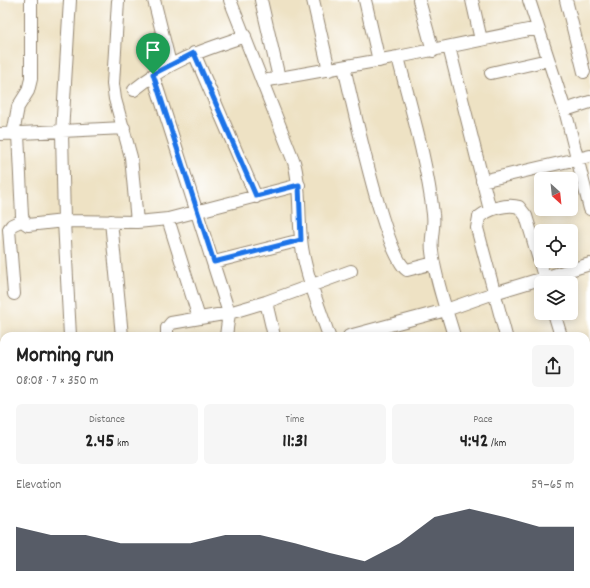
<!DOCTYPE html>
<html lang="en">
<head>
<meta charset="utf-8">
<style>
  body { margin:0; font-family:Dekko,sans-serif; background:#f6f6f6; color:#222; height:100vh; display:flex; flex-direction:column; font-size:15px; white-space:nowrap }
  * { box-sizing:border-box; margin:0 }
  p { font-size:13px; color:#767676 }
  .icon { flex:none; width:22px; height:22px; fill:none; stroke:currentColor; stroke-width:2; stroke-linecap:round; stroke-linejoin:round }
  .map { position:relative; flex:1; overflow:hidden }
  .drawer { position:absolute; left:0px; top:332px; width:590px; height:256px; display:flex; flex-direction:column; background:#fff; border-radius:12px 12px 0 0; box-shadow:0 2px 10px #0003 }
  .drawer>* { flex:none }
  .needle { width:26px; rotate:153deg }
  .tools { position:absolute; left:534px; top:172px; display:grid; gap:8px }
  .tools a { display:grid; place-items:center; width:44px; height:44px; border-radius:6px; background:#fff; box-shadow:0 2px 10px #0003; font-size:20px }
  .pin { position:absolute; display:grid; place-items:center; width:34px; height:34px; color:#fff; margin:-41px -17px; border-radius:50% 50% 50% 0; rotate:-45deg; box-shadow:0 0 4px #0007 }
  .pin .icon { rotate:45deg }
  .round { display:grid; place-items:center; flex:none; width:42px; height:42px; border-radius:6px; background:#f6f6f6 }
  .headline { display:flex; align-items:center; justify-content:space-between; height:68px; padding:0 16px }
  h1 { font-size:22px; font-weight:700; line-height:30px }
  .stats { display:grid; grid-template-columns:repeat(3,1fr); gap:6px; height:68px; padding:4px 16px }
  .stats div { display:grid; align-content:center; border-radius:6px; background:#f6f6f6; text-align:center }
  .stats b { font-size:20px; font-weight:700 }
  .stats small { font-size:11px; font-weight:400 }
  .stats p { font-size:11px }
  .chart { height:112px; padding:8px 16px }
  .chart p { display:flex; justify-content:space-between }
  .chart svg { width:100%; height:72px; margin-top:4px; fill:#111827; opacity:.7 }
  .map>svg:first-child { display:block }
</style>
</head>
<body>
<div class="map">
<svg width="590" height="588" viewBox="0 0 590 588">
  <rect width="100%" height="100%" fill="#fff"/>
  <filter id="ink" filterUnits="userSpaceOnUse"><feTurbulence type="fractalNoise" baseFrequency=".025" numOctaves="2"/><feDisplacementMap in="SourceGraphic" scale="8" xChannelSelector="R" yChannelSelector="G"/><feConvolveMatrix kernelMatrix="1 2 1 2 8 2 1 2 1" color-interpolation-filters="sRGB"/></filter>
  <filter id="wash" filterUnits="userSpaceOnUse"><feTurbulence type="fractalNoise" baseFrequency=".012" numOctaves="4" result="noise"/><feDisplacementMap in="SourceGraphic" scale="16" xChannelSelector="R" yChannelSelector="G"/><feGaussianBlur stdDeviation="0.9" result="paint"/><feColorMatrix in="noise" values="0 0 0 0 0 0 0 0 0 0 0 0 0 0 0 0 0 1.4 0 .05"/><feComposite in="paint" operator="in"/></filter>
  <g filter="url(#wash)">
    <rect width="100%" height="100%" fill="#eee2c4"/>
  </g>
  <g filter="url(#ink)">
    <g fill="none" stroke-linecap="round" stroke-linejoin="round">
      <g stroke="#948671" stroke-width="14">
        <path id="minor" d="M154,0L170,64
          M230,0L294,162C301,187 298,213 301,238C303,268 319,307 329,336
          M261,0L279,78
          M313,0L329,70
          M365,0L379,61
          M419,0L433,51
          M472,0L481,40
          M529,0L565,110L590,209
          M566,0L584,72
          M118,1L113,84L115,99L131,157L137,222
          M449,47L490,210
          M194,53L256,197
          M398,57C411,109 427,161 433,214C435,227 430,239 432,251C435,279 446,308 454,336
          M344,67C352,100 385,257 407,270L434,263
          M491,73L548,60
          M153,75L229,313L226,336
          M263,81L398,57L538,28
          M134,90C171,60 200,51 245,36
          M565,110L590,102
          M0,134L124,128
          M13,134L18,107L28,91L31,79V0
          M18,134L22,216L25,223L28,225L64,221L137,222L168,219L299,185
          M482,181L590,156
          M168,219L199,318
          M111,221L122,336
          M214,262L301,240
          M14,294L9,229L12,225L23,220
          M266,302L274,336
          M554,313L561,336
          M70,336L64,221L62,133L70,0
          M167,336V328L171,323L229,313L266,302L351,271
          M349,336L446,310L494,293L590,264
          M506,336L477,228L479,217C489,209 507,203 519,207L526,216L546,283
          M586,355L590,354
          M0,364H4
          M0,421H4
          M586,469L590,468
          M0,473H4
          M0,573H4
          M32,584V588
          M163,584V588
          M278,588V584"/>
      </g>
      <use href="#minor" stroke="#fff" stroke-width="12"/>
    </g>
  </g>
  <g fill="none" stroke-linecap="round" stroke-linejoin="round" filter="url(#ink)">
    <g stroke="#fff" stroke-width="8">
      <path id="route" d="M194,53L256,196L299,185L301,240L214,262L153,74Z"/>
    </g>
    <use href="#route" stroke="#1a73e8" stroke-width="5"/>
  </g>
</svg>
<div class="tools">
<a><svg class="needle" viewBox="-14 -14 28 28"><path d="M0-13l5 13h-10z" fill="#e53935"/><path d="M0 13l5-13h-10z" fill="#767676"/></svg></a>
<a><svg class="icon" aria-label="locate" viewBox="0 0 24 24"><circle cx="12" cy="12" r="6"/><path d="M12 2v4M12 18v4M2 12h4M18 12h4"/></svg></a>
<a><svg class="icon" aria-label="layers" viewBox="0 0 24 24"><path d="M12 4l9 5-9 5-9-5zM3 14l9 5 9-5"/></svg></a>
</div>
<div class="pin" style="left:153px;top:74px;background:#1e9e55"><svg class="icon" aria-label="arrive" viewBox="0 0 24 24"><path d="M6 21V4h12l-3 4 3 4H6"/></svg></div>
<section class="drawer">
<div class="headline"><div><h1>Morning run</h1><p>08:08 · 7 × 350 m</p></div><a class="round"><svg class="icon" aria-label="share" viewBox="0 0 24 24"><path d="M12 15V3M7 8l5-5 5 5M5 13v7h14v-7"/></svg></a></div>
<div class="stats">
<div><p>Distance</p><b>2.45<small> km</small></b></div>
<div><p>Time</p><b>11:31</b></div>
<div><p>Pace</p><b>4:42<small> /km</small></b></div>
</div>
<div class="chart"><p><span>Elevation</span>59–65 m</p>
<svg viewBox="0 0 160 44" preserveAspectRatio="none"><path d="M0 44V17L10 22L20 22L30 27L40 27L50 27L60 22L70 22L80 27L90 33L100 38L110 27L120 11L130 6L140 11L150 17L160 17V44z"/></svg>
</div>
</section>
</div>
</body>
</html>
